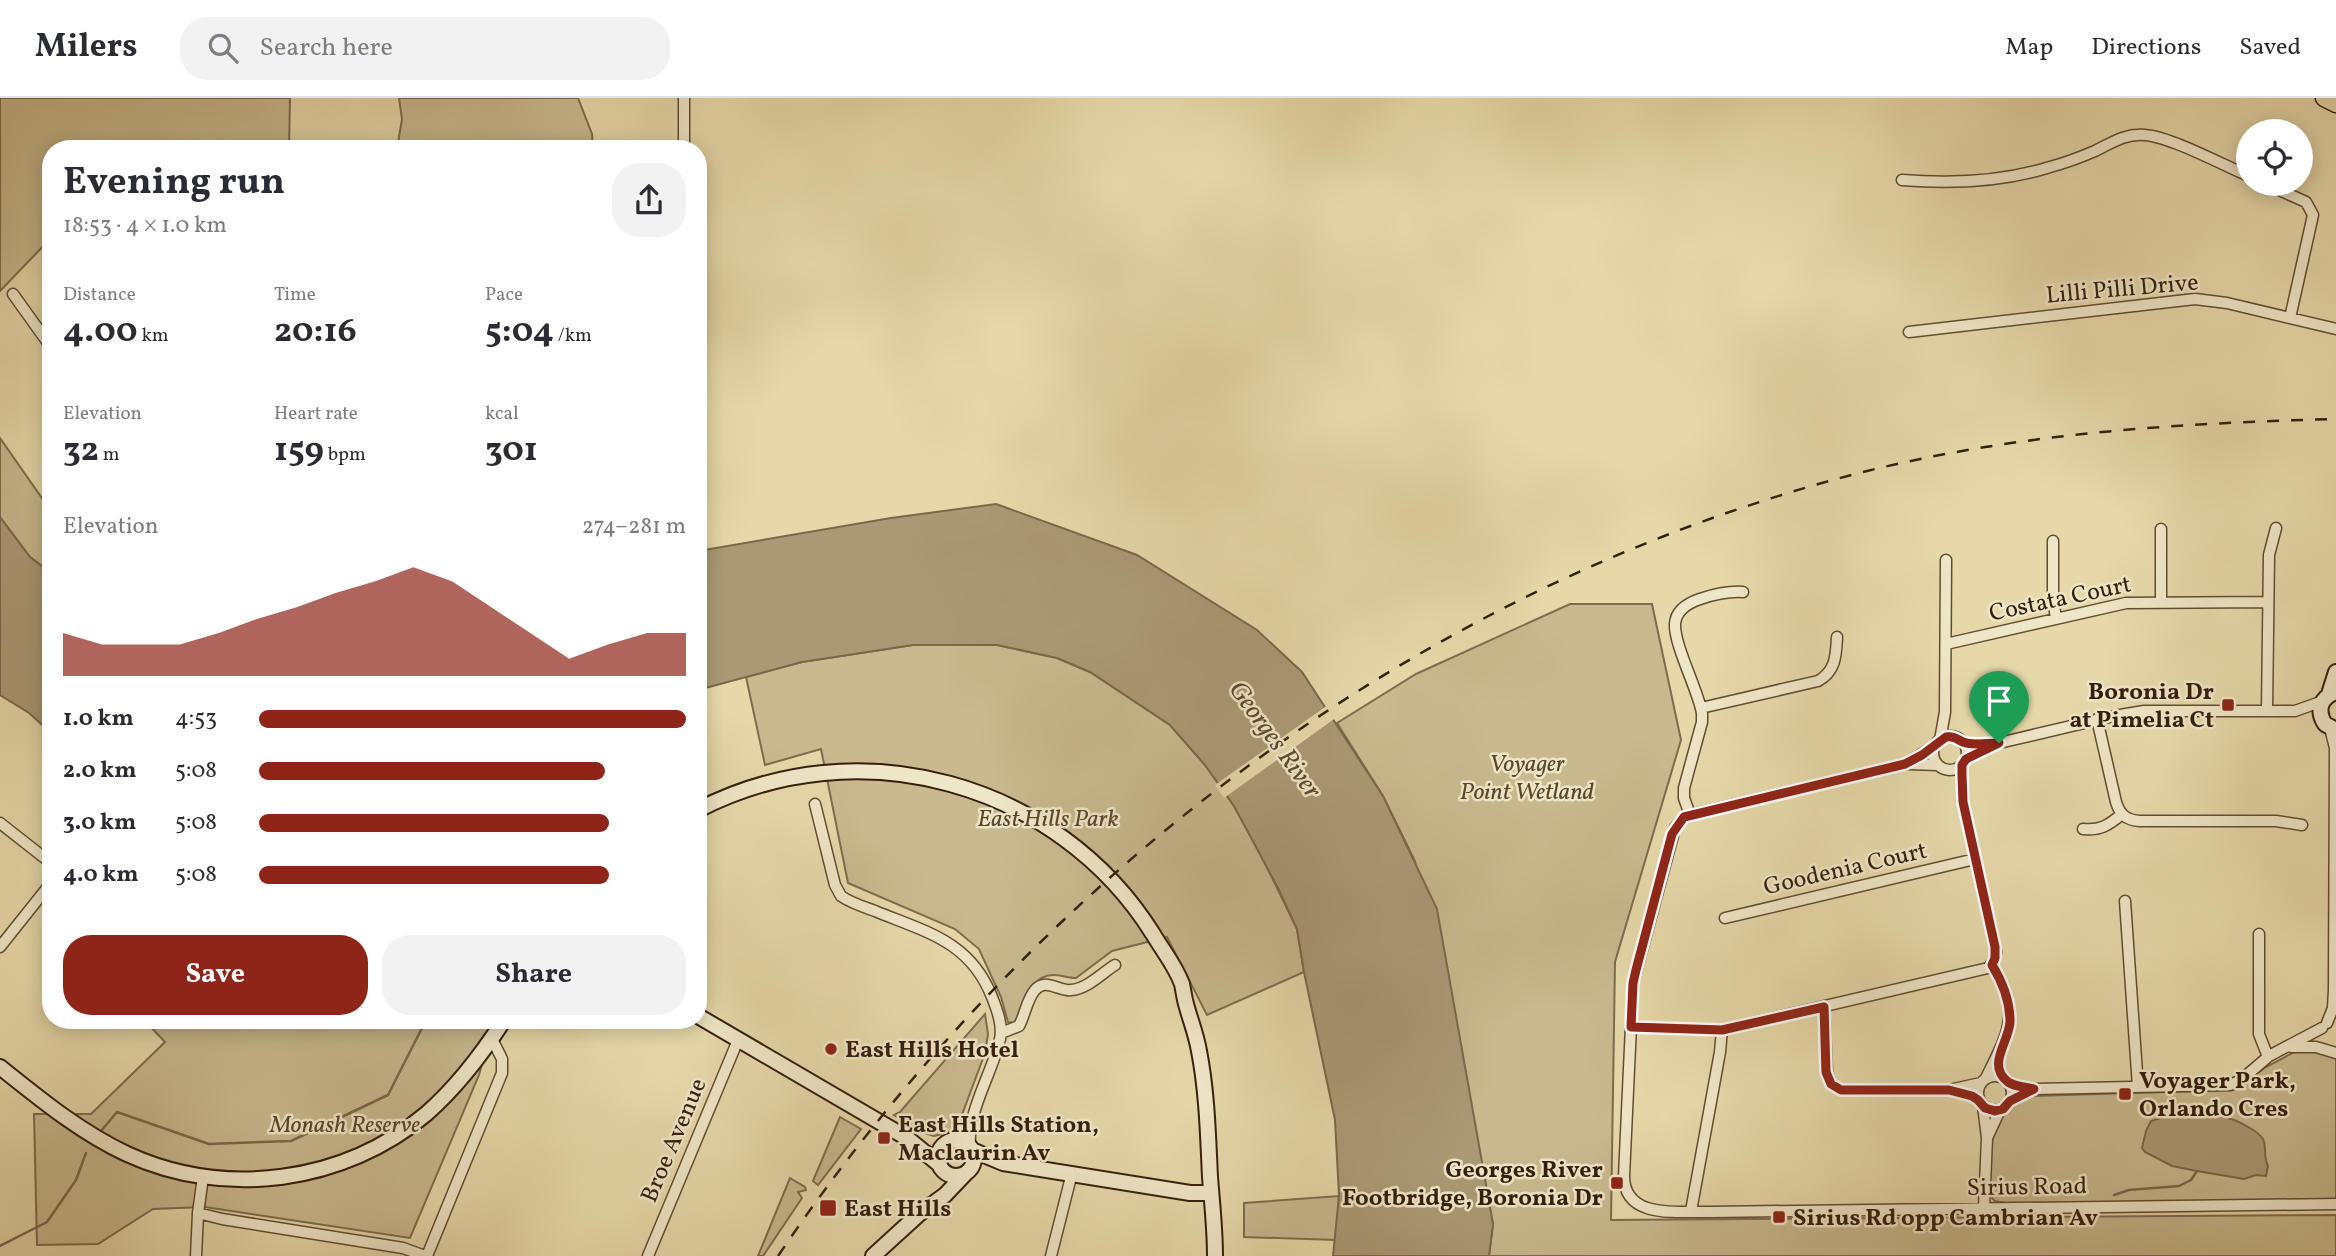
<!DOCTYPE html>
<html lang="en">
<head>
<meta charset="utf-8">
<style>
  body { margin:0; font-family:Vollkorn,serif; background:#f2f2f3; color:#2b2b33; height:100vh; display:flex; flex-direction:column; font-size:26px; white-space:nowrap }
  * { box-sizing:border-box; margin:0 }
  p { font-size:23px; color:#7c7c81 }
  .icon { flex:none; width:38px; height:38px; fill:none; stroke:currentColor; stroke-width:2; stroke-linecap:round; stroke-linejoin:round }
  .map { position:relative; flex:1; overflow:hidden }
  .sheet { position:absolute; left:42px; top:42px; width:665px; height:889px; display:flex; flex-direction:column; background:#fff; border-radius:28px; box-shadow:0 4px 18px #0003 }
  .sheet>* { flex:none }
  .buttons { position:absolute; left:2236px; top:21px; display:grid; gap:14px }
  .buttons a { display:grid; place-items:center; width:77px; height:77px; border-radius:50%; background:#fff; box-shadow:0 4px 18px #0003; font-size:35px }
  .pin { position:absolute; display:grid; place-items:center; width:60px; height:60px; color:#fff; margin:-72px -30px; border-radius:50% 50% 50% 0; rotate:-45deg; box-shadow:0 0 7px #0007 }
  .pin .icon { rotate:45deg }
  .round { display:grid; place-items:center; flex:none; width:74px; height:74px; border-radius:28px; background:#f2f2f3 }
  .overview { display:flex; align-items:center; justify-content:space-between; height:119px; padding:0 21px }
  h1 { font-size:38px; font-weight:700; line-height:52px }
  .stats { display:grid; grid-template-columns:repeat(3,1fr); gap:10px; height:119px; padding:7px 21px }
  .stats div { display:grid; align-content:center }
  .stats b { font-size:35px; font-weight:700 }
  .stats small { font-size:19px; font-weight:400 }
  .stats p { font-size:19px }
  .chart { height:196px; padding:14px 21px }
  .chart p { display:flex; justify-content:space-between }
  .chart svg { width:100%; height:126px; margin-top:7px; fill:#8f2418; opacity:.7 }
  .primary-button { display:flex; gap:14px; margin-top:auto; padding:14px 21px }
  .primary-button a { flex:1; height:80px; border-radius:28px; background:#8f2418; color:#fff; font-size:28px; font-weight:700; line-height:80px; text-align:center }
  .primary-button a+a { background:#f2f2f3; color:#2b2b33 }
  ul { padding:0 21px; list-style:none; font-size:23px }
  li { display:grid; grid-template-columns:112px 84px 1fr; align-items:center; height:52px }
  li i { height:18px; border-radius:9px; background:#8f2418 }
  header { display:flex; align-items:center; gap:42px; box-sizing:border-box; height:98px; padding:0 35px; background:#fff; border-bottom:2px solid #e1e1e2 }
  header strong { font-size:33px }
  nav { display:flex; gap:38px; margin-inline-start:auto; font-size:24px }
  .search { width:490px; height:63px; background:#f2f2f3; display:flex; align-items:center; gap:18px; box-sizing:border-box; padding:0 24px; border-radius:28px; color:#7c7c81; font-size:26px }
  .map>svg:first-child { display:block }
</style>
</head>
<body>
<header>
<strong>Milers</strong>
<div class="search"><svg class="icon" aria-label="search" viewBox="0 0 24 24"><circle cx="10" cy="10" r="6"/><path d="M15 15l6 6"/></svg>Search here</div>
<nav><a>Map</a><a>Directions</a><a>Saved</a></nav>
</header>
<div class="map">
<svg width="2336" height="1158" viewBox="0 0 2336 1158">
  <rect width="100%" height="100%" fill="#e6d8a9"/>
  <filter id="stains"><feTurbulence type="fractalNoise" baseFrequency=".00286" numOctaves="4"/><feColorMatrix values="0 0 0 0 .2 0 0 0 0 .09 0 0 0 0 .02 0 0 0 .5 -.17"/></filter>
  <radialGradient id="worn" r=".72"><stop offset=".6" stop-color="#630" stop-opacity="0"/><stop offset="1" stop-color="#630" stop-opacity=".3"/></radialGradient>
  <path fill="#c8b98e" stroke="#7e6c4d" stroke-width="2" d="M0,0H290L289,51H51V140L0,193Z
    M399,0H578L592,36L593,51H397L402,21Z
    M0,340L44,403L51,408V475L30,459L0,419Z
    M1570,506H1652L1681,642L1615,864L1611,1122L2336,1117V1158H1489L1493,1126L1415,763L1383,698L1337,625L1416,576Z
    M913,547H997L1057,560L1090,574L1170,627L1205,667L1234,708L1259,753L1297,831L1304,874L1207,917L1167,839L1112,853L1076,880C1069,880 1060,877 1053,877C1029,877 1024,909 1015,925L1008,924L1001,899L979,851L955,831L848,785L821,651L765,667L746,579L802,564Z
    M985,916L988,936L985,955L960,1022L951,1034L934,1038L925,1035L894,1017L900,1014Z
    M144,922H494L479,977L410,1140L205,1109L153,1111L98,1146L37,1147L34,1016H91L165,944Z
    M2298,952H2311L2336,959V1102L2006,1105L1995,1103L1989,1097C1990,1069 1986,1027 2012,1008C2018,1004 2025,1001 2032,998L2234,992L2266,969Z
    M840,1019L861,1031L818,1087L813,1083Z
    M790,1080L805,1089L806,1092L798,1094L802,1100L763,1158H758Z
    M1339,1098L1336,1142L1244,1139V1105Z"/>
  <path fill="#aa9974" stroke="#7b684a" stroke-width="2" d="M996,406L1137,457L1257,532L1302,574L1383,698L1437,811L1493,1126L1489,1158H1333L1339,1098L1335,1022L1304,874L1297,831L1279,792L1234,708L1205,667L1170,627L1090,574L1057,560L997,547H913L802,564L698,592V453L891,420Z
    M0,419L30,459L51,475V635L29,615L0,597Z
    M2174,1016C2200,1015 2227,1015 2250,1030C2255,1033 2260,1036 2263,1041C2267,1050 2263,1059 2268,1068L2266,1078L2256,1077L2244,1081L2197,1073L2172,1068L2145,1054L2142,1050L2146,1033L2151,1023Z"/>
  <path fill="#e6d8a9" d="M1328,607L1337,619L1224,700L1215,687Z"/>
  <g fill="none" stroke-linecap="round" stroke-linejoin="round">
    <path stroke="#7b684a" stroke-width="2.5" d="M101,1033L117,1014L209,1046L291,1043L388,997L426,922
      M2114,1097L2129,1092L2179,1088L2191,1082L2197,1073
      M0,1148L47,1124L76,1082L86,1055"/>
    <g stroke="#614d33" stroke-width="13">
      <path id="street" d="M684,51V0
        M1902,82C1952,86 2002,84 2050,69C2065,65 2081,59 2095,53C2111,45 2126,35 2145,37C2171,39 2223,67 2249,78
        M2266,86L2306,104L2313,117L2290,220
        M13,196L51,249
        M1909,234L2195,201L2227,205L2336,231
        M2053,443V501L2056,520
        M2161,503V431
        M1946,546L2126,505L2268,504
        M1701,610L1818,583C1836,573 1836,557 1837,539
        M2267,612L2269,457L2276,430
        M2097,621L2116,704C2120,717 2126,722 2140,723H2276L2302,727
        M1933 655a17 17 0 1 1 34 0a17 17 0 1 1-34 0Z
        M1940,642L1945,614L1946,462
        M1935,648L1905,666L1690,717L1684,719L1675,730L1633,885L1624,1078C1624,1122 1679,1113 1710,1114L2336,1106
        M1966,661L1999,645L2114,618L2144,613H2295L2323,603
        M1909,666L1938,667
        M815,706L835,787L841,798C851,805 864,809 875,813C926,834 970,843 992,899C997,912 1003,927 1000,941C992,976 967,1013 970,1049
        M1690,717L1684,700V690L1702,624V615C1698,592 1674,547 1675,526C1676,512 1688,505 1700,501C1715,496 1728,493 1743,494
        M0,725L51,765
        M2083,731C2100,733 2109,727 2122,716
        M2125,803L2138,989
        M1725,820L1975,761
        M2259,836V936L2268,959
        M0,849L51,785
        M1824,909L1827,974L1831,986L1841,992H1949L1981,985
        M2327,925L2333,910L2334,892L2335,650L2330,630
        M1631,929L1722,932L1988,870L1994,863L1996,854L1963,703L1962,667
        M1001,935L1019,928C1025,917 1027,901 1035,892C1046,879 1059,894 1071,892C1087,891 1102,875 1115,867
        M2291,949H2316L2336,955
        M1978 995a17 17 0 1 1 34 0a17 17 0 1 1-34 0Z
        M1986,980C2008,935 2022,915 1992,867
        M2010,986L2034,991L2230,987L2241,982L2269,958L2322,930
        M2010,1003L2034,991
        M1983,1008L1987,1040L1984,1109
        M1987,1040L2000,1012
        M950,1044L971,1023
        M1691,1113L1720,954L1722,932
        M198,1115L222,1121L403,1150L425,1158
        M196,1158L198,1115L203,1079
        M427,1158L502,975V961L492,941
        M648,1158L738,942
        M1051,1158L1072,1075"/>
    </g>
    <g stroke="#351f0c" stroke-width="18">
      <path id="secondary" d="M2336,594C2321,599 2316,612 2325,626L2336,632
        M2329,596L2336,574
        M698,712C858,629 1058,684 1153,836C1163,853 1175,867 1182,886C1183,891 1184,897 1185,902C1189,919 1196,935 1199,953C1207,994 1208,1037 1210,1079C1212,1105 1215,1131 1215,1158
        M698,918L907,1040L940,1067
        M0,969C40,1001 80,1034 127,1056C225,1101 344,1085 426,1016C457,989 482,956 504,922
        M938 1060a18 18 0 1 1 36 0a18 18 0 1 1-36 0Z
        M972,1052L1003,1065L1190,1095H1211
        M873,1158L919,1116L945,1097L965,1076"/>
    </g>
    <g stroke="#351f0c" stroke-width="19">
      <path id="primary" d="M2324,0L2336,6"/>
    </g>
    <use href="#street" stroke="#efe6c7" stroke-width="10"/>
    <use href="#secondary" stroke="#efe6c7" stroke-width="14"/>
    <use href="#primary" stroke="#e6d8a9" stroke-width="16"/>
    <path stroke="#351f0c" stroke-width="2.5" stroke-dasharray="12 12" stroke-linecap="butt" d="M778,1158C1035,779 1420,486 1867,373C2021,335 2178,325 2336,321"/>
  </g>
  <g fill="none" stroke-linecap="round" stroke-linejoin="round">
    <g stroke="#fff" stroke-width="14">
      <path id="route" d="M1946,639C1955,638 1956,641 1963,644C1973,648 1988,645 1999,645L1966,661L1962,667V677L1963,704L1995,849V860L1992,867C2002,883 2010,904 2010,924C2009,944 1986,967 2008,984C2015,989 2026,989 2034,991L2010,1003L2003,1011L1995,1013L1985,1010L1978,1002L1972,998L1949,992H1841L1831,986L1826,974L1824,909L1722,932L1631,929L1633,885L1636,872L1672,736L1684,719L1905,666L1922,657Z"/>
    </g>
    <use href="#route" stroke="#8f2418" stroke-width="9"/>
  </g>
  <g fill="#8f2418" stroke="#efe6c7" stroke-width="2.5">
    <rect x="2221" y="600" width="14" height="14" rx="3.5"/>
    <circle cx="831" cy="951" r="7"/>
    <rect x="2118" y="989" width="14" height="14" rx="3.5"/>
    <rect x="877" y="1033" width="14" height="14" rx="3.5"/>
    <rect x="1610" y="1078" width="14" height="14" rx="3.5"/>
    <rect x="819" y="1101" width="18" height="18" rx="3.5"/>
    <rect x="1772" y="1112" width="14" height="14" rx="3.5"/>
  </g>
  <g text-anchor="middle" stroke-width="5" stroke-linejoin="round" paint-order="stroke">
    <g font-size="24" fill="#351f0c" stroke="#efe6c7">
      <text transform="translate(2122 190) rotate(-5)" y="8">Lilli Pilli Drive</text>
      <text transform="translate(2060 500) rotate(-12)" y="8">Costata Court</text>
      <text transform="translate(1845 770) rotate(-13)" y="8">Goodenia Court</text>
      <text transform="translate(673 1042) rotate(-67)" y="8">Broe Avenue</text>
      <text transform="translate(2027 1088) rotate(-1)" y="8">Sirius Road</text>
    </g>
    <g font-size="24" font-weight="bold" fill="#351f0c" stroke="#efe6c7" text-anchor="start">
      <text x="2214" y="601" text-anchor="end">Boronia Dr<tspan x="2214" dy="28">at Pimelia Ct</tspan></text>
      <text x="845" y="959">East Hills Hotel</text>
      <text x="2139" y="990">Voyager Park,<tspan x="2139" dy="28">Orlando Cres</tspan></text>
      <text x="898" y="1034">East Hills Station,<tspan x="898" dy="28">Maclaurin Av</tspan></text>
      <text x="1603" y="1079" text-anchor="end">Georges River<tspan x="1603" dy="28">Footbridge, Boronia Dr</tspan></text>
      <text x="844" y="1118">East Hills</text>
      <text x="1793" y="1127">Sirius Rd opp Cambrian Av</text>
    </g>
    <g font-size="24" font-style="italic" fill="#5a462c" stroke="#efe6c7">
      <text x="1527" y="673">Voyager<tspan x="1527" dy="28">Point Wetland</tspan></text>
      <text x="1048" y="728">East Hills Park</text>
      <text x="345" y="1034">Monash Reserve</text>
    </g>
    <g font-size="26" font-style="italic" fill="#5e4a30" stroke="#efe6c7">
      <text transform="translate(1276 641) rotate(54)" y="9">Georges River</text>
    </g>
  </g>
  <rect width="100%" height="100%" filter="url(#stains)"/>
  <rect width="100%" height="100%" fill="url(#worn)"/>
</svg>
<div class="buttons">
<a><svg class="icon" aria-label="locate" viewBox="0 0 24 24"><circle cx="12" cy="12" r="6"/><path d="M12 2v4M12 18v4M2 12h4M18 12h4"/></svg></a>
</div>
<div class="pin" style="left:1999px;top:645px;background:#1e9e55"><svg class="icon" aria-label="arrive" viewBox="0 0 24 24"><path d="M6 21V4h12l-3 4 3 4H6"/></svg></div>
<section class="sheet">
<div class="overview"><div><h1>Evening run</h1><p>18:53 · 4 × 1.0 km</p></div><a class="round"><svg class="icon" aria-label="share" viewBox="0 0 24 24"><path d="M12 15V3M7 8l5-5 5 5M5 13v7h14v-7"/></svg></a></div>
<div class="stats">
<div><p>Distance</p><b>4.00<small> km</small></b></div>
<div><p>Time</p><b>20:16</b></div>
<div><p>Pace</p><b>5:04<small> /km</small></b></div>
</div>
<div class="stats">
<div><p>Elevation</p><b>32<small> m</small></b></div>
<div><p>Heart rate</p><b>159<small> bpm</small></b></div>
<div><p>kcal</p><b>301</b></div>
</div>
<div class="chart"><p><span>Elevation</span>274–281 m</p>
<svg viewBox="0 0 160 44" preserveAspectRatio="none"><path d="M0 44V29L10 33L20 33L30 33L40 29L50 24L60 20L70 15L80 11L90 6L100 11L110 20L120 29L130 38L140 33L150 29L160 29V44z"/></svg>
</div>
<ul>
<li><b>1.0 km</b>4:53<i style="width:100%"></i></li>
<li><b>2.0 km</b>5:08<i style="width:81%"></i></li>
<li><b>3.0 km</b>5:08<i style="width:82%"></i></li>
<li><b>4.0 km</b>5:08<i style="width:82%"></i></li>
</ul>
<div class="primary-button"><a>Save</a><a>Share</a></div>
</section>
</div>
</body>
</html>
